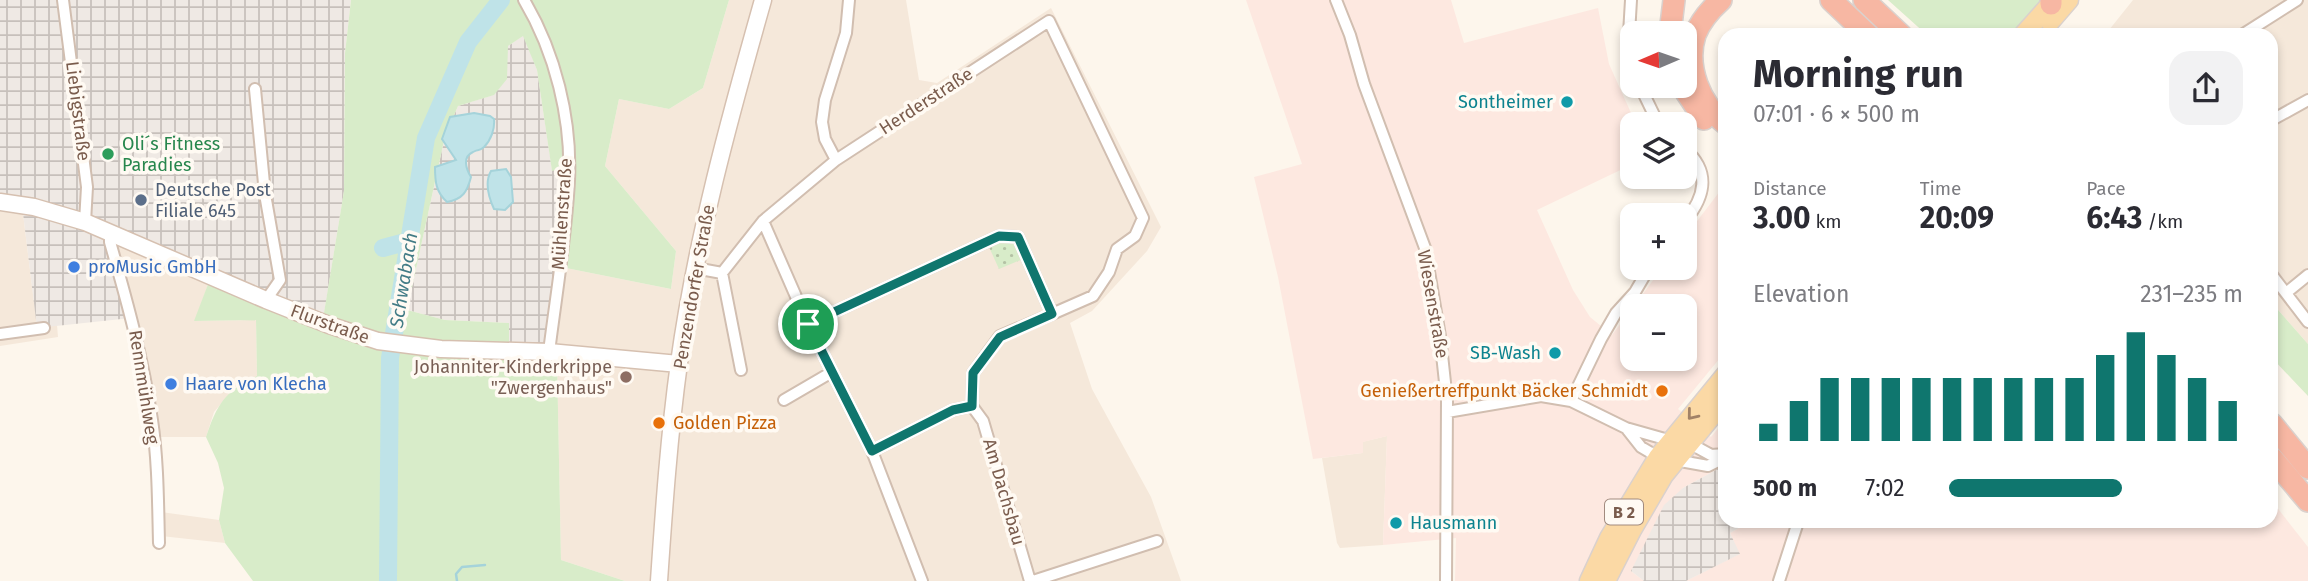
<!DOCTYPE html>
<html lang="en">
<head>
<meta charset="utf-8">
<style>
  body { margin:0; font-family:"Fira Sans",sans-serif; background:#f2f2f3; color:#2b2b33; height:100vh; display:flex; flex-direction:column; font-size:26px; white-space:nowrap }
  * { box-sizing:border-box; margin:0 }
  p { font-size:23px; color:#7c7c81 }
  .icon { flex:none; width:38px; height:38px; fill:none; stroke:currentColor; stroke-width:2; stroke-linecap:round; stroke-linejoin:round }
  .map { position:relative; flex:1; overflow:hidden }
  .details { position:absolute; left:1718px; top:28px; width:560px; height:500px; display:flex; flex-direction:column; background:#fff; border-radius:21px; box-shadow:0 4px 10px #0003 }
  .details>* { flex:none }
  .needle { width:46px; rotate:268deg }
  .buttons { position:absolute; left:1620px; top:21px; display:grid; gap:14px }
  .buttons a { display:grid; place-items:center; width:77px; height:77px; border-radius:14px; background:#fff; box-shadow:0 4px 10px #0003; font-size:35px }
  .pin { position:absolute; display:grid; place-items:center; width:60px; height:60px; color:#fff; margin:-30px; border:4px solid #fff; border-radius:50%; box-shadow:0 2px 7px #0007 }
  .round { display:grid; place-items:center; flex:none; width:74px; height:74px; border-radius:21px; background:#f2f2f3 }
  .overview { display:flex; align-items:center; justify-content:space-between; height:119px; padding:0 35px }
  h1 { font-size:38px; font-weight:700; line-height:52px }
  .metrics { display:grid; grid-template-columns:repeat(3,1fr); gap:10px; height:119px; padding:7px 35px }
  .metrics div { display:grid; align-content:center }
  .metrics b { font-size:30px; font-weight:700 }
  .metrics small { font-size:19px; font-weight:400 }
  .metrics p { font-size:19px }
  .chart { height:196px; padding:14px 35px }
  .chart p { display:flex; justify-content:space-between }
  .chart svg { width:100%; height:126px; margin-top:7px; stroke:#0f766e; stroke-width:6 }
  ul { padding:0 35px; list-style:none; font-size:23px }
  li { display:grid; grid-template-columns:112px 84px 1fr; align-items:center; height:52px }
  li i { height:18px; border-radius:9px; background:#0f766e }
  .map>svg:first-child { display:block }
</style>
</head>
<body>
<div class="map">
<svg width="2308" height="581" viewBox="0 0 2308 581">
  <defs>
    <pattern id="industrial-grid" width="8" height="8" patternUnits="userSpaceOnUse" patternTransform="scale(1.75)"><rect width="8" height="8" fill="#efe9e4"/><path d="M0 4h8M4 0v8" fill="none" stroke="#c7c0bb"/></pattern>
    <pattern id="park-dots" width="8" height="8" patternUnits="userSpaceOnUse" patternTransform="scale(1.75)"><rect width="8" height="8" fill="#d8ecc9"/><path d="M2 2h.1M6 6h.1" fill="none" stroke="#b4c2a5" stroke-width="1.8" stroke-linecap="round"/></pattern>
  </defs>
  <rect width="100%" height="100%" fill="#fdf6ec"/>
  <path fill="#f5e8da" d="M729,0H906L919,80L937,83L1051,8L1161,227L1147,251L1092,311L1070,323L1092,389L1151,497L1181,581H625L561,560L557,360H546L561,267L671,289L676,251L605,166L619,99L669,109L703,88Z
    M2133,0H2308V344L2272,303V35H2105Z
    M0,195L21,197L37,327L57,325L58,337L0,346Z
    M105,234L210,279L195,321L256,320L257,376L236,386L214,412L206,437H154L131,318Z
    M1387,436L1383,545L1340,548L1337,543L1322,458L1362,453V442Z
    M161,512L219,520L225,543L161,536Z"/>
  <path fill="#fde8e0" d="M1246,0H1451L1464,43L1598,8L1609,64L1636,124H1633V164L1537,210L1573,290L1590,317L1612,335L1633,307V359H1685V306H1634L1662,268H1685V237L1720,191L1722,166L1725,168V352L1678,409L1711,437L1725,420V465L1683,488L1631,571L1644,581H1455L1456,538L1383,545L1387,436L1363,442V453L1313,459L1278,277L1254,177L1302,164Z
    M2272,501L2308,547V581H1686L1739,554L1730,533L1749,522H2272Z"/>
  <path fill="url(#industrial-grid)" d="M0,0H351L345,53L344,191L322,326L106,234L131,318L37,328L21,197L0,195Z
    M524,35L537,70L552,170L559,168L561,267L546,360L513,359L509,344V323L445,320L407,310L445,136L458,106L493,95L508,46Z
    M1725,465L1726,522H1749L1730,533L1740,554L1686,581H1644L1631,571L1664,505L1683,488Z"/>
  <path fill="#d8ecc9" d="M351,0H729L703,88L669,109L619,99L605,166L676,251L671,289L561,267L559,169L552,171L537,70L523,36L508,46L507,79L494,95L458,106L445,136L407,310L445,320L509,323V344L513,359L557,360L561,560L625,581H253L225,543L219,520L224,488L218,463L206,437C217,404 225,391 257,376L256,320L194,321L210,279L322,325L344,191L345,53Z
    M1888,0H2044L2016,35H1927Z
    M2272,303L2308,344V396L2272,358Z"/>
  <path fill="url(#park-dots)" d="M999,242H1016L1023,259L999,269L989,247Z"/>
  <path fill="#bfe3e8" stroke="#a5d3da" stroke-width="2" d="M474,113L490,116L494,119C495,129 491,140 484,147C478,152 480,148 473,152C462,157 466,169 471,177C467,192 463,199 447,202C436,192 435,182 435,167L456,160L442,139L450,117Z
    M506,169L511,177L513,202L505,210L494,209C489,198 484,183 491,171Z"/>
  <g fill="none" stroke-linecap="round" stroke-linejoin="round">
    <path stroke="#a5d3da" stroke-width="2.5" d="M457,581L456,574L462,567L485,565"/>
    <path stroke="#bfe3e8" stroke-width="18" d="M383,248L409,241
      M388,581L390,358L426,138L468,42L501,0"/>
    <g stroke="#d1beb0" stroke-width="14">
      <path id="street" d="M63,0L87,187L85,222
        M524,0C555,52 572,119 569,181C566,237 556,296 549,352
        M1336,0L1350,35L1364,84L1425,248L1440,336L1447,401L1446,581
        M1631,0L1629,34L1633,62
        M2242,35L2297,0
        M1640,86L1655,117L1661,124
        M255,89L265,194L280,280L266,300
        M2272,120L2308,100
        M1685,149C1711,172 1705,197 1685,221
        M836,160L825,139L822,122L825,100L846,33L849,0
        M763,221L808,324L999,236L1018,237L1052,314L1000,336L973,373L972,406
        M110,234V242C127,301 143,359 152,420C158,460 158,503 159,543
        M695,268L722,273L763,221L836,160L1049,21L1143,218L1135,236L1117,249L1109,272L1093,296L1052,314
        M722,273L741,370
        M2272,275L2308,322
        M2286,293L2308,275
        M808,324L872,451
        M0,334L44,328
        M784,400L832,372
        M1571,401L1601,339L1616,313L1635,292L1649,268
        M972,406L983,421L1030,581
        M1447,412L1541,396L1571,401L1626,428L1672,441L1689,443L1711,455L1726,454
        M1626,428L1641,447L1658,457L1708,466L1726,457
        M922,581L872,451L953,410L972,406
        M1033,581L1157,541
        M1779,581L1798,522"/>
    </g>
    <g stroke="#d6c0b0" stroke-width="19">
      <path id="secondary" d="M0,202L34,207L85,222L266,300L329,325L378,341L441,349L549,352L679,364
        M659,581C664,508 669,436 679,363C696,240 729,120 763,0"/>
    </g>
    <g stroke="#dad1cd" stroke-width="21">
      <path id="primary" d="M2050,22L2069,0
        M2023,35L2054,0
        M1589,581L1609,538L1658,457L1726,374
        M1606,581L1632,530L1664,475L1726,399"/>
    </g>
    <g stroke="#dad1cd" stroke-width="24">
      <path id="highway" d="M1721,0C1711,9 1700,22 1695,35C1685,66 1700,105 1726,124
        M1831,0L1868,35
        M1864,0L1901,35
        M2051,4V0
        M1670,33L1674,0
        M1682,86L1704,119
        M2272,424L2308,468
        M2272,458L2308,501"/>
    </g>
    <use href="#street" stroke="#fff" stroke-width="10"/>
    <use href="#secondary" stroke="#fff" stroke-width="16"/>
    <use href="#primary" stroke="#fbd9a5" stroke-width="18"/>
    <use href="#highway" stroke="#f7b7a3" stroke-width="21"/>
  </g>
  <defs><path id="oneway-chevron" d="M-2-3.5L2.5 0L-2 3.5" fill="none" stroke-width="1.6" stroke-linecap="round" stroke-linejoin="round" transform="scale(1.75)"/></defs>
  <use stroke="#a18267" href="#oneway-chevron" transform="translate(1692 415) rotate(129)"/>
  <g fill="none" stroke-linecap="round" stroke-linejoin="round">
    <g stroke="#fff" stroke-width="14">
      <path id="route" d="M999,236L1018,237L1052,314L1000,337L973,373L972,406L953,410L872,451L808,324Z"/>
    </g>
    <use href="#route" stroke="#0f766e" stroke-width="9"/>
  </g>
  <g fill="#0f9aa8" stroke="#fffaf3" stroke-width="2.5">
    <circle cx="1567" cy="102" r="7"/>
    <circle cx="1555" cy="353" r="7"/>
    <circle cx="1396" cy="523" r="7"/>
  </g>
  <circle fill="#2e9e5b" stroke="#fffaf3" stroke-width="2.5" cx="108" cy="154" r="7"/>
  <circle fill="#5c6f8a" stroke="#fffaf3" stroke-width="2.5" cx="141" cy="200" r="7"/>
  <g fill="#3f7fe0" stroke="#fffaf3" stroke-width="2.5">
    <circle cx="74" cy="267" r="7"/>
    <circle cx="171" cy="384" r="7"/>
  </g>
  <circle fill="#8d6e63" stroke="#fffaf3" stroke-width="2.5" cx="626" cy="377" r="7"/>
  <g fill="#e8710a" stroke="#fffaf3" stroke-width="2.5">
    <circle cx="1662" cy="391" r="7"/>
    <circle cx="659" cy="423" r="7"/>
  </g>
  <g text-anchor="middle" stroke-width="7" stroke-linejoin="round" paint-order="stroke">
    <rect fill="#fffaf3" stroke="#a28b7f" stroke-width="2" x="1605" y="499.5" width="38" height="25" rx="5"/>
    <g font-size="16" font-weight="bold" fill="#7a5c4d">
      <text x="1624" y="518">B 2</text>
    </g>
    <g font-size="18" fill="#7a5c4d" stroke="#fffaf3">
      <text transform="translate(926 101) rotate(-33)" y="6">Herderstraße</text>
      <text transform="translate(78 111) rotate(83)" y="6">Liebigstraße</text>
      <text transform="translate(562 214) rotate(-86)" y="6">Mühlenstraße</text>
      <text transform="translate(694 287) rotate(-80)" y="6">Penzendorfer Straße</text>
      <text transform="translate(1433 304) rotate(80)" y="6">Wiesenstraße</text>
      <text transform="translate(330 324) rotate(20)" y="6">Flurstraße</text>
      <text transform="translate(144 387) rotate(81)" y="6">Rennmühlweg</text>
      <text transform="translate(1004 492) rotate(74)" y="6">Am Dachsbau</text>
    </g>
    <g font-size="18" fill="#0d838f" stroke="#fffaf3" text-anchor="end">
      <text x="1553" y="108">Sontheimer</text>
      <text x="1541" y="359">SB-Wash</text>
      <text x="1410" y="529" text-anchor="start">Hausmann</text>
    </g>
    <g font-size="18" fill="#27864d" stroke="#fffaf3" text-anchor="start">
      <text x="122" y="150">Oli´s Fitness<tspan x="122" dy="21">Paradies</tspan></text>
    </g>
    <g font-size="18" fill="#4e5e75" stroke="#fffaf3" text-anchor="start">
      <text x="155" y="196">Deutsche Post<tspan x="155" dy="21">Filiale 645</tspan></text>
    </g>
    <g font-size="18" fill="#366cbe" stroke="#fffaf3" text-anchor="start">
      <text x="88" y="273">proMusic GmbH</text>
      <text x="185" y="390">Haare von Klecha</text>
    </g>
    <g font-size="18" fill="#785e54" stroke="#fffaf3" text-anchor="end">
      <text x="612" y="373">Johanniter-Kinderkrippe<tspan x="612" dy="21">"Zwergenhaus"</tspan></text>
    </g>
    <g font-size="18" fill="#c56008" stroke="#fffaf3" text-anchor="end">
      <text x="1648" y="397">Genießertreffpunkt Bäcker Schmidt</text>
      <text x="673" y="429" text-anchor="start">Golden Pizza</text>
    </g>
    <g font-size="19" font-style="italic" fill="#437c86" stroke="#fffaf3">
      <text transform="translate(403 280) rotate(-81)" y="7">Schwabach</text>
    </g>
  </g>
</svg>
<div class="buttons">
<a><svg class="needle" viewBox="-14 -14 28 28"><path d="M0-13l5 13h-10z" fill="#e53935"/><path d="M0 13l5-13h-10z" fill="#7c7c81"/></svg></a>
<a><svg class="icon" aria-label="layers" viewBox="0 0 24 24"><path d="M12 4l9 5-9 5-9-5zM3 14l9 5 9-5"/></svg></a>
<a>+</a>
<a>−</a>
</div>
<div class="pin" style="left:808px;top:324px;background:#1e9e55"><svg class="icon" aria-label="arrive" viewBox="0 0 24 24"><path d="M6 21V4h12l-3 4 3 4H6"/></svg></div>
<section class="details">
<div class="overview"><div><h1>Morning run</h1><p>07:01 · 6 × 500 m</p></div><a class="round"><svg class="icon" aria-label="share" viewBox="0 0 24 24"><path d="M12 15V3M7 8l5-5 5 5M5 13v7h14v-7"/></svg></a></div>
<div class="metrics">
<div><p>Distance</p><b>3.00<small> km</small></b></div>
<div><p>Time</p><b>20:09</b></div>
<div><p>Pace</p><b>6:43<small> /km</small></b></div>
</div>
<div class="chart"><p><span>Elevation</span>231–235 m</p>
<svg viewBox="0 0 160 44" preserveAspectRatio="none"><path d="M5 44V38M15 44V30M25 44V22M35 44V22M45 44V22M55 44V22M65 44V22M75 44V22M85 44V22M95 44V22M105 44V22M115 44V14M125 44V6M135 44V14M145 44V22M155 44V30"/></svg>
</div>
<ul>
<li><b>500 m</b>7:02<i style="width:59%"></i></li>
</ul>
</section>
</div>
</body>
</html>
